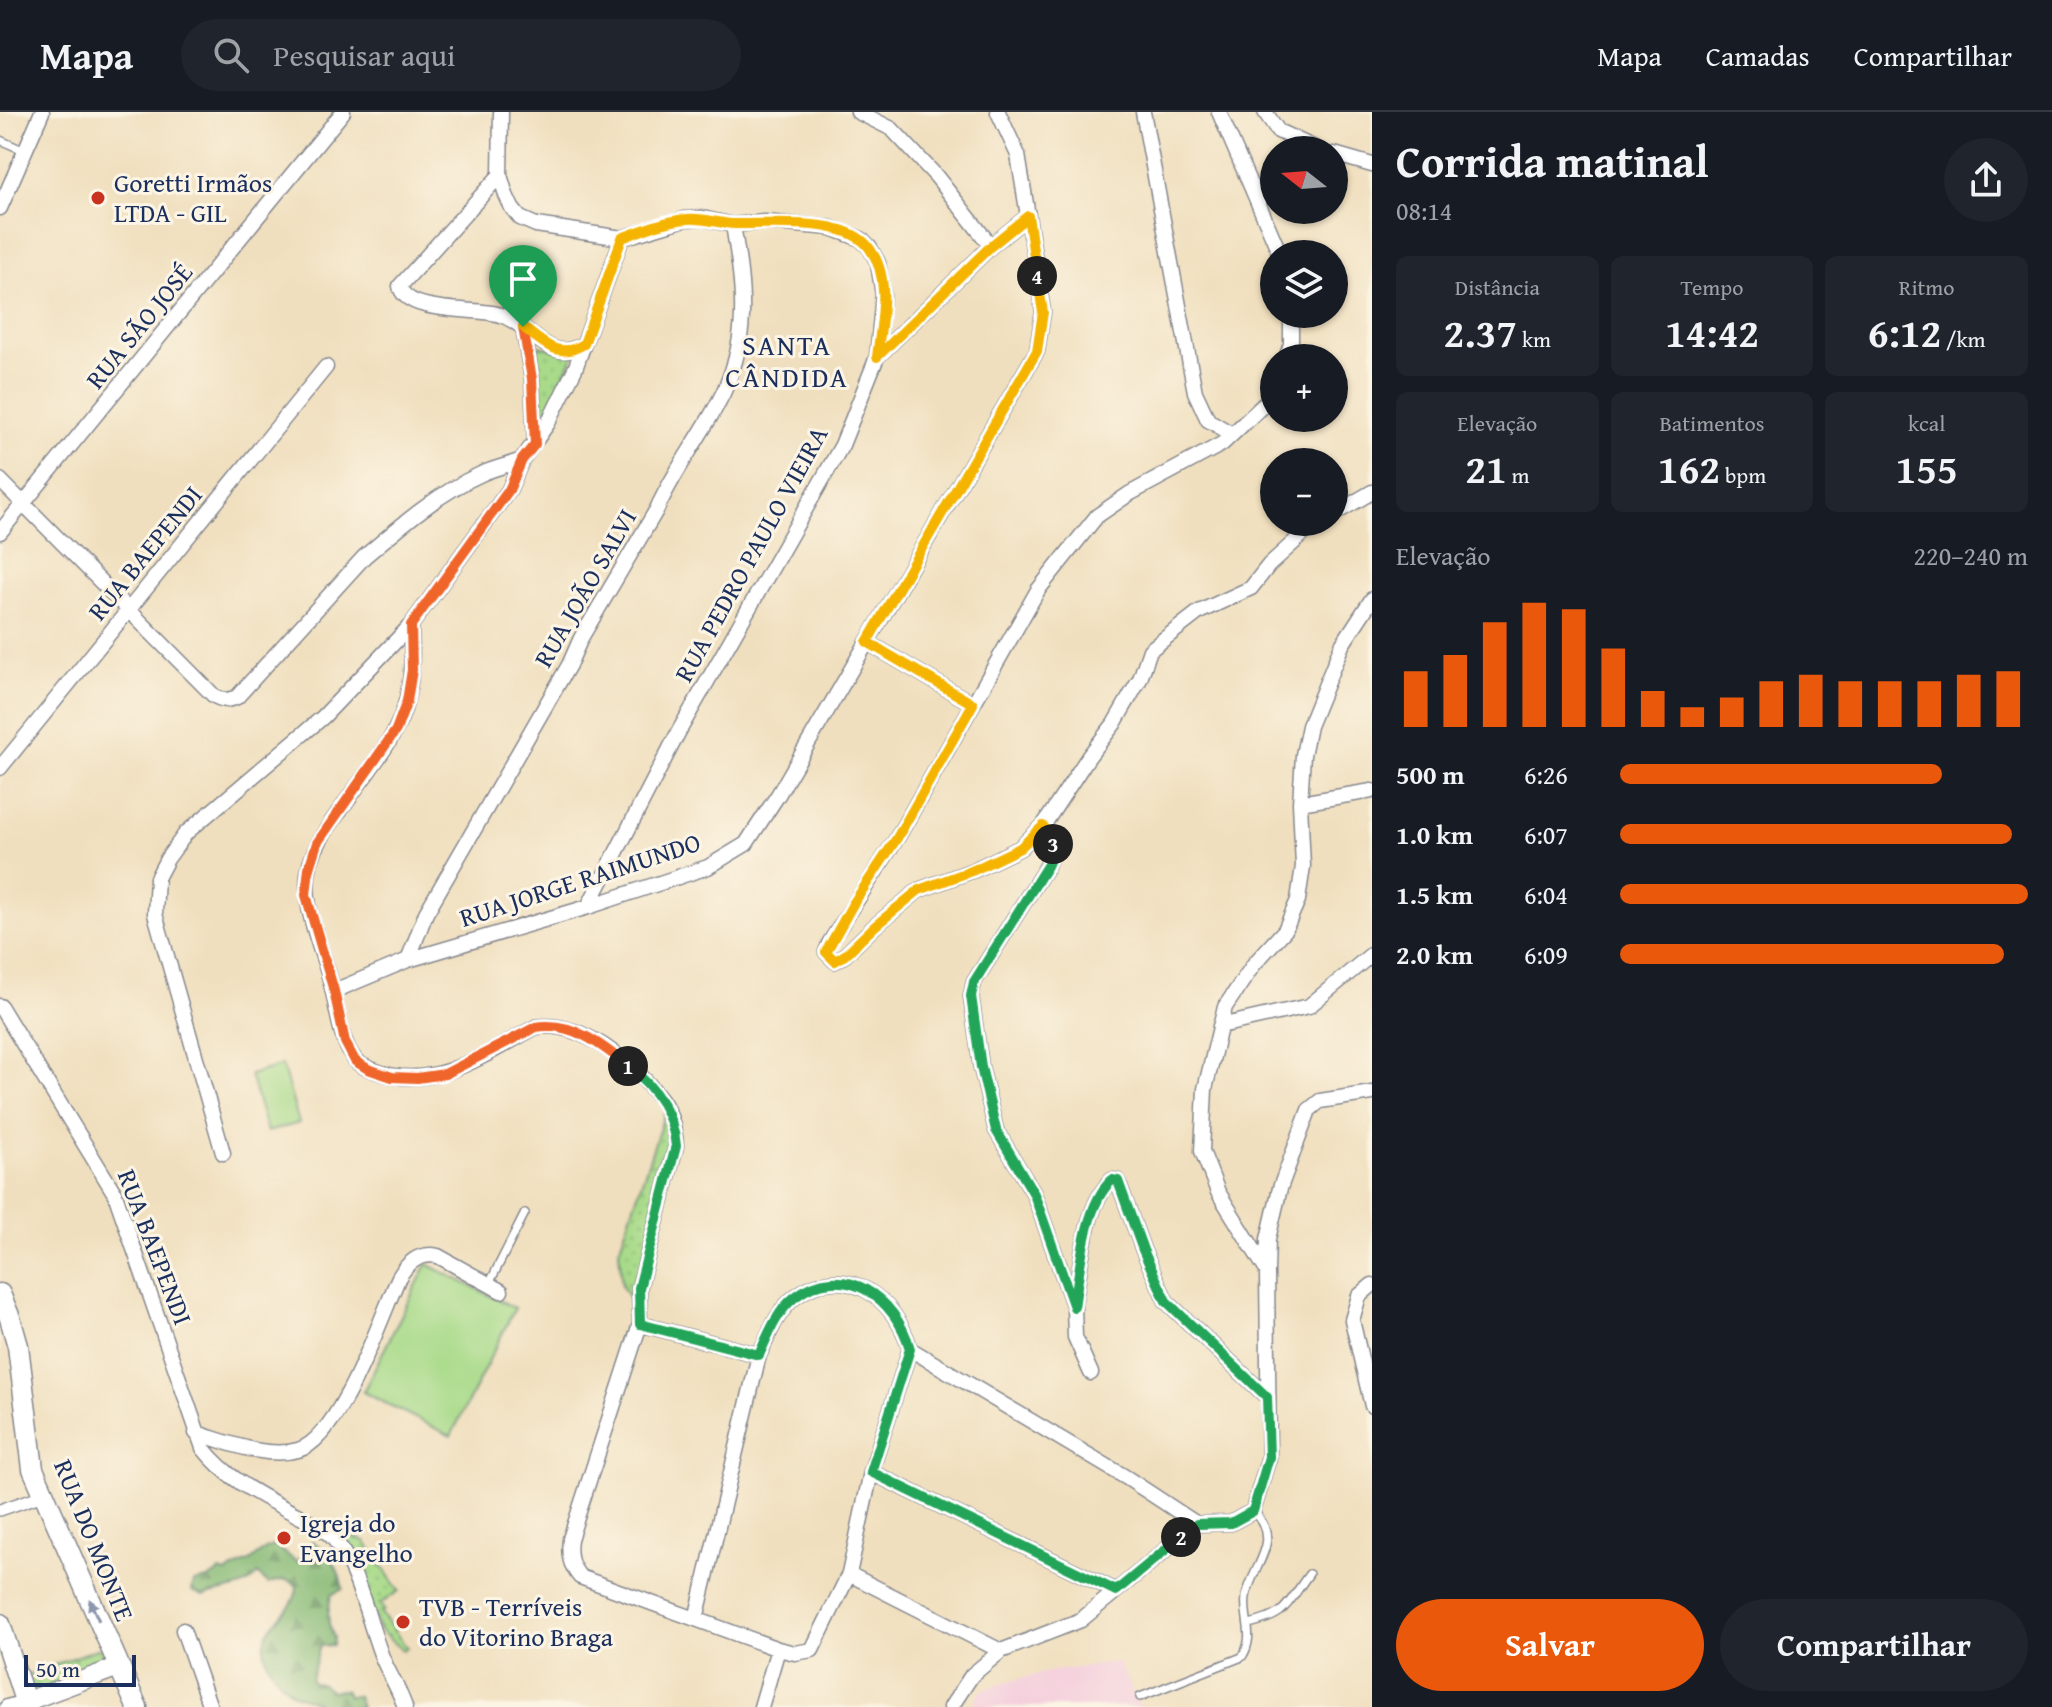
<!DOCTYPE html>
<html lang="pt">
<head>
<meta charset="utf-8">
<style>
  body { margin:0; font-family:"Gentium Book Plus",serif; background:#20242c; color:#f1f3f6; height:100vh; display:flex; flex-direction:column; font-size:30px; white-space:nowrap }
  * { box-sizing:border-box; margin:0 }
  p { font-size:26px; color:#9ea1a6 }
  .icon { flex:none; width:44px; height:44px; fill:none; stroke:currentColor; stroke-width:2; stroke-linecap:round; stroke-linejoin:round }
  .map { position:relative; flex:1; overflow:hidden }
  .panel { display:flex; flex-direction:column; background:#171b24; width:680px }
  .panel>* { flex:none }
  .needle { width:52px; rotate:287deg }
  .fabs { position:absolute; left:1260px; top:24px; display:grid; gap:16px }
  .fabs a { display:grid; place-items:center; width:88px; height:88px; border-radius:50%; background:#171b24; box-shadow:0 2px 6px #0004; font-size:40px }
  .scale { position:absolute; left:24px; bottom:20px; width:112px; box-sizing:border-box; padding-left:8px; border:4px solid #1b2f5e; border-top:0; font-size:22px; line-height:28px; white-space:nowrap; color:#1b2f5e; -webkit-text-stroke:6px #fcf5e5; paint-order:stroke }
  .pin { position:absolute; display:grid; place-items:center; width:68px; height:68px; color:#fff; margin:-82px -34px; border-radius:50% 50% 50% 0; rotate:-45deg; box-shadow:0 0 8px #0007 }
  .pin .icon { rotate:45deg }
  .km { position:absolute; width:40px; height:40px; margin:-20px; border-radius:50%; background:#222; color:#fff; font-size:22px; line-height:40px; text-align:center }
  .round { display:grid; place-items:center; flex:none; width:84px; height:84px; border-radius:42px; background:#20242c }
  .head { display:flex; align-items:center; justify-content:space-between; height:136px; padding:0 24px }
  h1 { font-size:44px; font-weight:700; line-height:60px }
  .stats { display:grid; grid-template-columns:repeat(3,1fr); gap:12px; height:136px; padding:8px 24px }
  .stats div { display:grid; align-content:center; border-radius:12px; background:#20242c; text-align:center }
  .stats b { font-size:40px; font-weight:700 }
  .stats small { font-size:22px; font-weight:400 }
  .stats p { font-size:22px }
  .chart { height:224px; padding:16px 24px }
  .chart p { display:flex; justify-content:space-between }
  .chart svg { width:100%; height:144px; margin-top:8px; stroke:#ea580c; stroke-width:6 }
  .action { display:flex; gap:16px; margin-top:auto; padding:16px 24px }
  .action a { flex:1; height:92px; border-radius:48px; background:#ea580c; color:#fff; font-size:32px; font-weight:700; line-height:92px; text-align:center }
  .action a+a { background:#20242c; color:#f1f3f6 }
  ul { padding:0 24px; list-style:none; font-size:26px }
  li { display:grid; grid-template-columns:128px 96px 1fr; align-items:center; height:60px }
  li i { height:20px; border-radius:10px; background:#ea580c }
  header { display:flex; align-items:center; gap:48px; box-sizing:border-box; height:112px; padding:0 40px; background:#171b24; border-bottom:2px solid #363941 }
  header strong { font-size:38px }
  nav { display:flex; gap:44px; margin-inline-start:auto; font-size:28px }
  .search { width:560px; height:72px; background:#20242c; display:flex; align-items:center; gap:20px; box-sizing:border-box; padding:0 28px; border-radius:44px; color:#9ea1a6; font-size:30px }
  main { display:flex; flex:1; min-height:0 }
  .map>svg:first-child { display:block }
</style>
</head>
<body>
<header>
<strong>Mapa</strong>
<div class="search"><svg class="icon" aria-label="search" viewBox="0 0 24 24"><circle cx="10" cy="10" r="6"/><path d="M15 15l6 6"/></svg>Pesquisar aqui</div>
<nav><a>Mapa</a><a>Camadas</a><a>Compartilhar</a></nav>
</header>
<main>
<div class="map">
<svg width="1372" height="1595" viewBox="0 0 1372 1595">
  <defs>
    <pattern id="forest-firs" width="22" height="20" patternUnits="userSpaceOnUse" patternTransform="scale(2)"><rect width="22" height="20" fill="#86ba75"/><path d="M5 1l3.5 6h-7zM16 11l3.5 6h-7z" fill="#6d9863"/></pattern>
    <pattern id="park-dots" width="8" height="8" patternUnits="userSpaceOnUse" patternTransform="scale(2)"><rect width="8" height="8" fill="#a8da89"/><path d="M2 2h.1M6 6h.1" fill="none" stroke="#90bb79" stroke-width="1.8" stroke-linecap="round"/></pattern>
  </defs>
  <rect width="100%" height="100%" fill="#fcf5e5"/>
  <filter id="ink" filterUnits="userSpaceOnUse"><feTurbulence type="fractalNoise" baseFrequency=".0125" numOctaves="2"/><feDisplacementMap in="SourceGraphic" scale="16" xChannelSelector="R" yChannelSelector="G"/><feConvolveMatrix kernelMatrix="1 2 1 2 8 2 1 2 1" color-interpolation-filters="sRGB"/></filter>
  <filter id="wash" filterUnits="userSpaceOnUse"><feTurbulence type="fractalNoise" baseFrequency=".006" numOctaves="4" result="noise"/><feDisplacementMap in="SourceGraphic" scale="32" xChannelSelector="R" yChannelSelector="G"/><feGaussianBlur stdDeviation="1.8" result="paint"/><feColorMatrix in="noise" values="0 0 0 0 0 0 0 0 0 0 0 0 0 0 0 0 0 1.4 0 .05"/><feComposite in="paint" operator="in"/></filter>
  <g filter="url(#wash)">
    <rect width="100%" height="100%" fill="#f0dfbe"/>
    <path fill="#f4cfdd" d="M1118,1550L1140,1595H972L979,1580L1000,1571L1053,1559Z"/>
    <path fill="url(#forest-firs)" stroke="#50746a" stroke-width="2" d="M312,1429C332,1441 338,1455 343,1477L331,1483C328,1498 326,1511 334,1525L333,1533L320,1534L311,1567L313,1571L322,1572L330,1579L345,1578L348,1584H357L361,1595H321C314,1586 308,1588 299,1584C286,1579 270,1559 266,1546C256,1510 297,1503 297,1474C287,1465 280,1468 268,1472L258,1462C246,1479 222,1477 203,1484L192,1479L194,1470L208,1467L220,1459L226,1461L250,1449L267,1436L274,1434L298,1450Z"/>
    <path fill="url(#park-dots)" stroke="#628474" stroke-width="2" d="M533,232L574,243L540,315Z
      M666,998L675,1017L638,1202L622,1174L619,1138Z
      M339,1420L365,1429L399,1479L380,1492L384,1498L381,1501L407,1536L403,1539L379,1518L356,1447Z
      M107,1533L114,1554L27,1586L19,1566Z"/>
    <path fill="#a8da89" stroke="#628474" stroke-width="2" d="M282,953L299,1011L267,1020L250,963Z
      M427,1152L515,1196L451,1324L363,1280Z"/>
  </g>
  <g filter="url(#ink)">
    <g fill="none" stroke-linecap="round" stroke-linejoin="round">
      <g stroke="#86878e" stroke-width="10">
        <path id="service" d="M0,28L25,39
          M489,1172L525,1101
          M1249,1512C1288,1503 1286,1493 1309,1462
          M1140,1585L1242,1545C1256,1524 1243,1507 1246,1485C1252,1453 1285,1429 1253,1399"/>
      </g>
      <g stroke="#86878e" stroke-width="14">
        <path id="pedestrian" d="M0,1398L43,1383"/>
      </g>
      <g stroke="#86878e" stroke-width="17">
        <path id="minor" d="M501,0L500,63L506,83L512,96L520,106L536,113L622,126L685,107L702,106L733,113L764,110L831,116L861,127L870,136L878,151L883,183L877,245L842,333L679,619L588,795
          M858,0L892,17L936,64L991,134
          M1143,0L1195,280L1208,308L1232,322
          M1219,0L1280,142
          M1265,0L1278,19L1319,38
          M1334,42L1372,53
          M500,63L400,174C405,202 475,196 497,202C531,210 547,255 584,232
          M0,96L42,0
          M523,215L532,267L535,329
          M877,245L991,134L1028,104
          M1286,246L1291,232V202
          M1274,283L1222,332L1129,382L1097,404L1038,478L897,726L830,830L826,840L835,849L845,843L875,814L919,778L974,758L1020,736L1043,714L1089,644L1114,612L1140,567L1150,538L1199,500L1251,476L1269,453L1303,422L1321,410
          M0,368L213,583C222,589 227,589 237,585L364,445C399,415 438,381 481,362C494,356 509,353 522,348
          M1334,402L1372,380
          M0,420L343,0
          M411,513C412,538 413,562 407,586C399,625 368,658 346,690C332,710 317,728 310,752C300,789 319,829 329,864C337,890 338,923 353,945C358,954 370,957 379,960C435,980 488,940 536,915C580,908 630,949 657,982C669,995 675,1016 676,1034L639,1176L640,1212L570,1427C568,1443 570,1453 580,1465L778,1537
          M867,530L973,592
          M0,656L326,255
          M1300,691L1372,679
          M1043,714C1055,728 1054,736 1047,754L974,870L971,884L981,955L996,1018L1034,1082L1074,1195L1075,1225L1091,1261
          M408,848L426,801L569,553L581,526L657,397C674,359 699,327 718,291C751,230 744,178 733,113
          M334,879L408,848L588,795L708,755L746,732L778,683L1037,239L1043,200L1028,104L1018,43L998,0
          M0,894L115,1082L203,1336C229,1369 260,1383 297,1403C308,1409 324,1416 333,1426C356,1451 369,1512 382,1545C389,1562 399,1577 405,1595
          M1220,914L1309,894L1372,842
          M223,1041L155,802L157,766L167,747L186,721L323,605L411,513L509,378L522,348L548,311L575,257L622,126
          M1267,1159L1218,1080L1202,1039L1205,977L1225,895L1254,852L1285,818L1298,788L1303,754L1300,691L1303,643L1309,614L1342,533L1372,487
          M1372,1173L1359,1184L1352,1208L1372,1294
          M1074,1192C1081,1156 1084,1093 1112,1068L1118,1069L1143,1138L1166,1189L1267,1285
          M640,1212L759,1243
          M196,1321C227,1330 265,1347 298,1338C340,1327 381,1205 399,1165C408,1150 420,1140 438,1144L501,1179
          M871,1360L1116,1479
          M1197,1412L1231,1411L1253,1399L1269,1345L1267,1159L1268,1127L1280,1076L1309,998L1320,989L1372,981
          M849,1462L1001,1539
          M696,1507L759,1243C769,1223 777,1199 795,1185C844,1147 896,1186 910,1237L1127,1366L1197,1412L1081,1508L1001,1539L972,1563L951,1595
          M183,1518L210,1595
          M7,1595L25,1590
          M761,1595L778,1537L795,1541L812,1538L849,1462L871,1360L910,1237"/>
      </g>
      <g stroke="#86878e" stroke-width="21">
        <path id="tertiary" d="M25,1590L118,1555"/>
      </g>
      <g stroke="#86878e" stroke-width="23">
        <path id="secondary" d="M0,1182L10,1206L18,1234L33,1357L137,1595
          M0,1512L27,1595"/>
      </g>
      <use href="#service" stroke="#fff" stroke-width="7"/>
      <use href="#pedestrian" stroke="#fff" stroke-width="11"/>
      <use href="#minor" stroke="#fff" stroke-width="14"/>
      <use href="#tertiary" stroke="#fff" stroke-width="18"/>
      <use href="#secondary" stroke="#fff" stroke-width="20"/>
    </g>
    <defs><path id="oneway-solid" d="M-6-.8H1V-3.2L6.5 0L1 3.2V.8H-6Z" transform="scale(2)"/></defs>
    <use fill="#8d97ae" href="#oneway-solid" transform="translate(94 1498) rotate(-114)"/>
  </g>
  <g fill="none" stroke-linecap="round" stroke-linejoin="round" filter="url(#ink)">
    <g stroke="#fff" stroke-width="16">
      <path id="split-1" d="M523,215L532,267L535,332L522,348L509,378L411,513L412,558L407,589L396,618L317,731L309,756L306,783L334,879L345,930L355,949L368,957L392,965L417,966L445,962L536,915C572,909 602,933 628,954"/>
    </g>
    <g stroke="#fff" stroke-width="16">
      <path id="split-2" d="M628,954C655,975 673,1000 676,1034L639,1176L640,1212L759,1243C768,1223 777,1199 795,1185C844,1147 896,1186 910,1237L871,1360L1116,1479L1181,1425"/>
    </g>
    <g stroke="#fff" stroke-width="16">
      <path id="split-3" d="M1053,732L1054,738L1047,754L974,870L971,884L981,955L996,1018L1034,1082L1074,1195C1080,1158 1084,1093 1112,1068L1118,1069L1143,1138L1166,1189L1267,1285L1269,1345L1253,1399L1231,1411L1197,1412L1181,1425"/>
    </g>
    <g stroke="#fff" stroke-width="16">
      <path id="split-4" d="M1037,164L1043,200L1037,239L867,530L973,592L897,726L853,792L826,840L835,849L845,843L875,814L919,778L974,758L1020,736L1043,714L1053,726V732"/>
    </g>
    <g stroke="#fff" stroke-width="16">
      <path id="split-5" d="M523,215C543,231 559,248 584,232L622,126C643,118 664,109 687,107C704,105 719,112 735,112C770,113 848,104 870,137C892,167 881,211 877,245L991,134L1028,104L1037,164"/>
    </g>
    <use href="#split-1" stroke="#f0652b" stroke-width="10"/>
    <use href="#split-2" stroke="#22a559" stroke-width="10"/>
    <use href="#split-3" stroke="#22a559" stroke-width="10"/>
    <use href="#split-4" stroke="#f5b400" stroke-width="10"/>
    <use href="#split-5" stroke="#f5b400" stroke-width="10"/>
  </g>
  <g fill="#c8321e" stroke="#fcf5e5" stroke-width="3">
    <circle cx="98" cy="86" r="8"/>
    <circle cx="284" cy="1426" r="8"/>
    <circle cx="403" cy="1510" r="8"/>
  </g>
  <g text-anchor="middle" stroke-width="6" stroke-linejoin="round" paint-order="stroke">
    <g font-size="26" fill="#1b2f5e" stroke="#fcf5e5" text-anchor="start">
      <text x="114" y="80">Goretti Irmãos<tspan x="114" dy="30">LTDA - GIL</tspan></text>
      <text x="300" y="1420">Igreja do<tspan x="300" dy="30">Evangelho</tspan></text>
      <text x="419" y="1504">TVB - Terríveis<tspan x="419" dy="30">do Vitorino Braga</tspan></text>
    </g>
    <g font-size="26" fill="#1b2f5e" stroke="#fcf5e5">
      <text transform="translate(139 214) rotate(-51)" y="9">RUA SÃO JOSÉ</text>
      <text transform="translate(145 441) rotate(-51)" y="9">RUA BAEPENDI</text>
      <text transform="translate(751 442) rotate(-61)" y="9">RUA PEDRO PAULO VIEIRA</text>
      <text transform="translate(585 476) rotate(-60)" y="9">RUA JOÃO SALVI</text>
      <text transform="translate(580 768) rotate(-18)" y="9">RUA JORGE RAIMUNDO</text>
      <text transform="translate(155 1135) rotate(69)" y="9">RUA BAEPENDI</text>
      <text transform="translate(94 1428) rotate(68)" y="9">RUA DO MONTE</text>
    </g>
    <g font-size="28" letter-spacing="2" fill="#1b2f5e" stroke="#fcf5e5">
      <text x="787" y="243">SANTA<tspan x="787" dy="32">CÂNDIDA</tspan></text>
    </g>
  </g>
</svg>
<div class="fabs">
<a><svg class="needle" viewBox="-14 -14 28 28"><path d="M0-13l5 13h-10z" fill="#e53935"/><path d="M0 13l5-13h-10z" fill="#9ea1a6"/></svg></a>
<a><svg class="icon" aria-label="layers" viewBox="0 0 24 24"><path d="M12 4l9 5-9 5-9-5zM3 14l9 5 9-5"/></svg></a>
<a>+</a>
<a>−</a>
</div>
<div class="scale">50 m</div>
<div class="pin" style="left:523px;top:215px;background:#1e9e55"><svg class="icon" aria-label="arrive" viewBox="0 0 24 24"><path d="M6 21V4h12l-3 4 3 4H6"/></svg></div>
<b class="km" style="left:628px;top:954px">1</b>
<b class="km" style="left:1181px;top:1425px">2</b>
<b class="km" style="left:1053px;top:732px">3</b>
<b class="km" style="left:1037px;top:164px">4</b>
</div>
<section class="panel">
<div class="head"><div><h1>Corrida matinal</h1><p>08:14</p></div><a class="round"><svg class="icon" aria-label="share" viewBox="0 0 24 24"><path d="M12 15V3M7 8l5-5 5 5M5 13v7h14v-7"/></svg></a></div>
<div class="stats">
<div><p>Distância</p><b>2.37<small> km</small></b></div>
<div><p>Tempo</p><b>14:42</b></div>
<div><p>Ritmo</p><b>6:12<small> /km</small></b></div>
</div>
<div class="stats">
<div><p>Elevação</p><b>21<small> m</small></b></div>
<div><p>Batimentos</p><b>162<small> bpm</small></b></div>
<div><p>kcal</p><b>155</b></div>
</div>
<div class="chart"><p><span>Elevação</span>220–240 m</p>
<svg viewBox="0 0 160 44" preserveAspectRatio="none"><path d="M5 44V27M15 44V22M25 44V12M35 44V6M45 44V8M55 44V20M65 44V33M75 44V38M85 44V35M95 44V30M105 44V28M115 44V30M125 44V30M135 44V30M145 44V28M155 44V27"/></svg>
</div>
<ul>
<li><b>500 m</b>6:26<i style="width:79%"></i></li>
<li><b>1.0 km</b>6:07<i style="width:96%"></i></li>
<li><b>1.5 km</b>6:04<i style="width:100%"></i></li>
<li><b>2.0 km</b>6:09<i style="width:94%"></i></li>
</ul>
<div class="action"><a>Salvar</a><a>Compartilhar</a></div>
</section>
</main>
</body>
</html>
